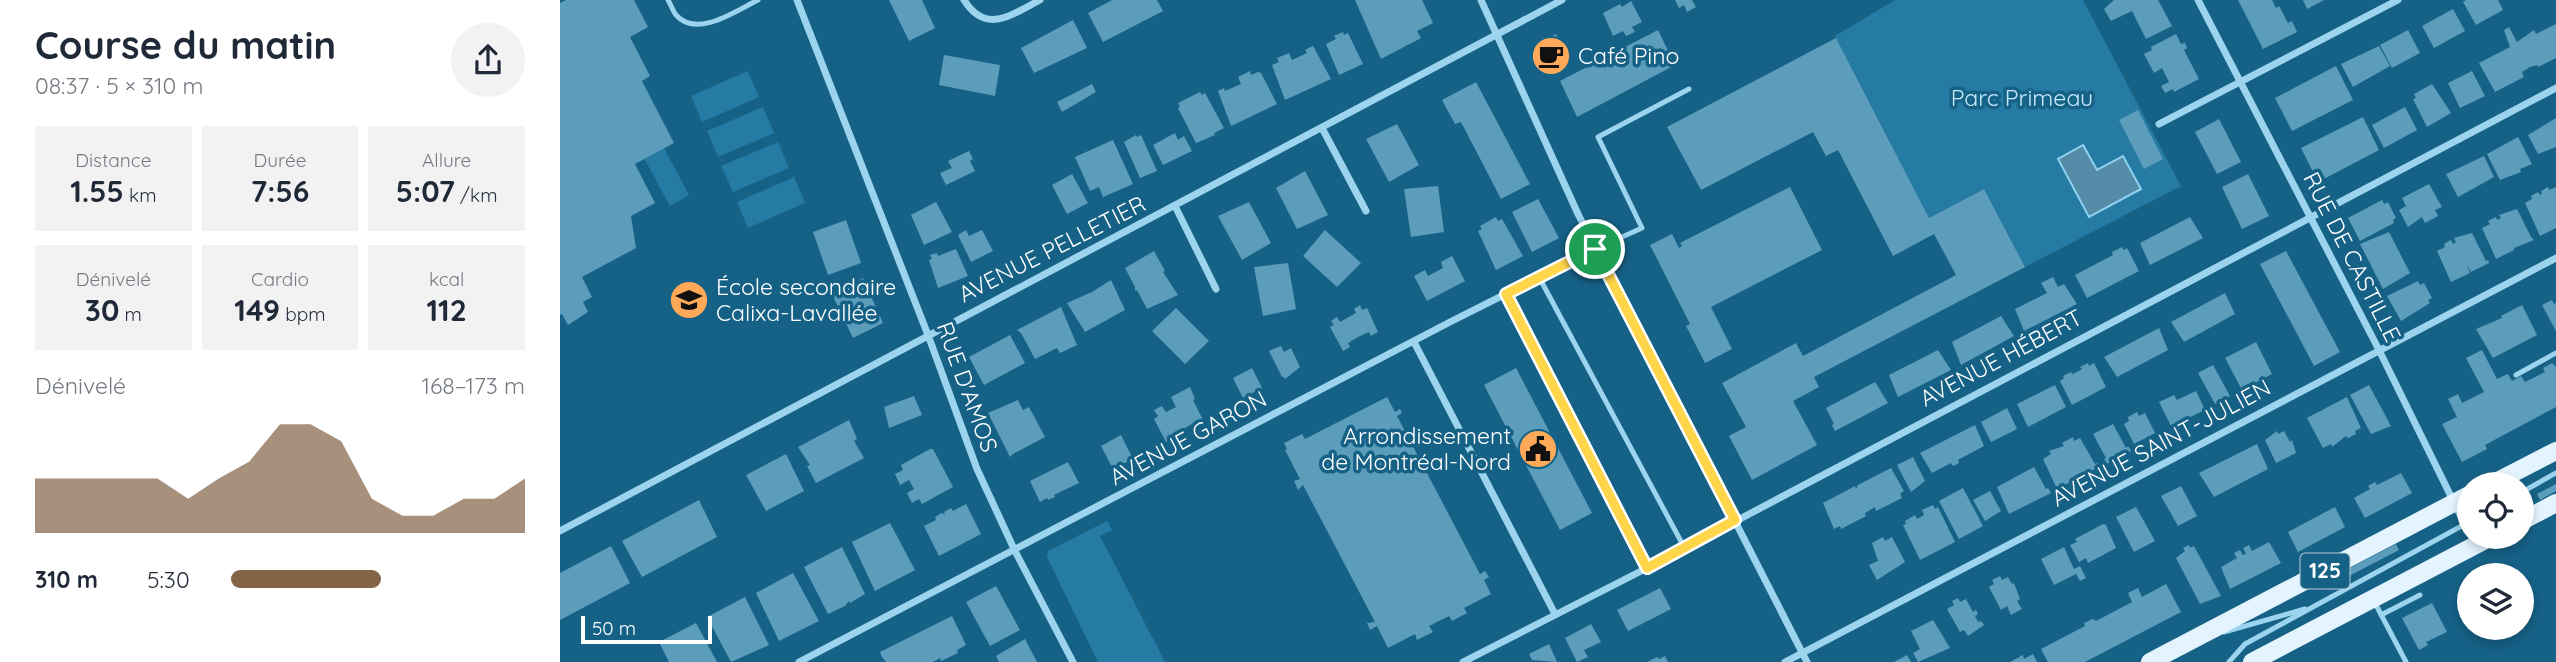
<!DOCTYPE html>
<html lang="fr">
<head>
<meta charset="utf-8">
<style>
  body { margin:0; font-family:Quicksand,sans-serif; background:#f2f2f3; color:#1f2937; height:100vh; display:flex; flex-direction:column; font-size:26px; white-space:nowrap }
  * { box-sizing:border-box; margin:0 }
  p { font-size:23px; color:#747a83 }
  .icon { flex:none; width:38px; height:38px; fill:none; stroke:currentColor; stroke-width:2; stroke-linecap:round; stroke-linejoin:round }
  .map { position:relative; flex:1; overflow:hidden }
  .side { display:flex; flex-direction:column; background:#fff; width:560px }
  .side>* { flex:none }
  .controls { position:absolute; left:1897px; top:472px; display:grid; gap:14px }
  .controls a { display:grid; place-items:center; width:77px; height:77px; border-radius:50%; background:#fff; box-shadow:0 4px 10px #0003; font-size:35px }
  .scale { position:absolute; left:21px; bottom:18px; width:131px; box-sizing:border-box; padding-left:7px; border:4px solid #fff; border-top:0; font-size:19px; line-height:24px; white-space:nowrap; color:#fff; -webkit-text-stroke:5px #166186; paint-order:stroke }
  .pin { position:absolute; display:grid; place-items:center; width:60px; height:60px; color:#fff; margin:-30px; border:4px solid #fff; border-radius:50%; box-shadow:0 2px 7px #0007 }
  .round { display:grid; place-items:center; flex:none; width:74px; height:74px; border-radius:37px; background:#f2f2f3 }
  .headline { display:flex; align-items:center; justify-content:space-between; height:119px; padding:0 35px }
  h1 { font-size:38px; font-weight:800; line-height:52px }
  .stats { display:grid; grid-template-columns:repeat(3,1fr); gap:10px; height:119px; padding:7px 35px }
  .stats div { display:grid; align-content:center; border-radius:0px; background:#f2f2f3; text-align:center }
  .stats b { font-size:30px; font-weight:800 }
  .stats small { font-size:19px; font-weight:400 }
  .stats p { font-size:19px }
  .chart { height:196px; padding:14px 35px }
  .chart p { display:flex; justify-content:space-between }
  .chart svg { width:100%; height:126px; margin-top:7px; fill:#846346; opacity:.7 }
  ul { padding:0 35px; list-style:none; font-size:23px }
  li { display:grid; grid-template-columns:112px 84px 1fr; align-items:center; height:52px }
  li i { height:18px; border-radius:9px; background:#846346 }
  main { display:flex; flex:1; min-height:0 }
  .map>svg:first-child { display:block }
</style>
</head>
<body>
<main>
<section class="side">
<div class="headline"><div><h1>Course du matin</h1><p>08:37 · 5 × 310 m</p></div><a class="round"><svg class="icon" aria-label="share" viewBox="0 0 24 24"><path d="M12 15V3M7 8l5-5 5 5M5 13v7h14v-7"/></svg></a></div>
<div class="stats">
<div><p>Distance</p><b>1.55<small> km</small></b></div>
<div><p>Durée</p><b>7:56</b></div>
<div><p>Allure</p><b>5:07<small> /km</small></b></div>
</div>
<div class="stats">
<div><p>Dénivelé</p><b>30<small> m</small></b></div>
<div><p>Cardio</p><b>149<small> bpm</small></b></div>
<div><p>kcal</p><b>112</b></div>
</div>
<div class="chart"><p><span>Dénivelé</span>168–173 m</p>
<svg viewBox="0 0 160 44" preserveAspectRatio="none"><path d="M0 44V25L10 25L20 25L30 25L40 25L50 32L60 25L70 19L80 6L90 6L100 12L110 32L120 38L130 38L140 32L150 32L160 25V44z"/></svg>
</div>
<ul>
<li><b>310 m</b>5:30<i style="width:51%"></i></li>
</ul>
</section>
<div class="map">
<svg width="1996" height="662" viewBox="0 0 1996 662">
  <rect width="100%" height="100%" fill="#166186"/>
  <path fill="#267ba4" d="M1335,0H1523L1621,186L1465,267L1424,189L1369,218L1275,36Z
    M188,71L199,97L142,122L131,96Z
    M203,107L214,133L158,157L147,131Z
    M218,142L229,168L173,192L161,166Z
    M104,148L129,195L110,206L84,158Z
    M234,177L245,203L188,228L177,202Z
    M547,521L552,530L540,536L605,662H538L487,557L488,551Z"/>
  <path fill="#548ba6" stroke="#8ed2f0" stroke-width="2" d="M1523,145L1537,170L1563,156L1581,189L1529,217L1498,159Z"/>
  <path fill="#5d9dbc" d="M6,0H74L88,27L70,37L90,76L82,81L114,143L75,164L95,203L71,216L76,248L22,277L32,297L23,302L28,312L8,325L2,314L0,315V3Z
    M329,0H362L375,28L349,41Z
    M552,0H597L603,11L543,42L528,13Z
    M795,0H862L873,23L857,31L861,38L821,59Z
    M1115,0H1132L1136,7L1127,12L1124,5L1119,8Z
    M1554,0H1598L1612,26L1586,39L1572,11L1551,21L1544,9Z
    M1678,0H1712L1716,8L1719,6L1728,23L1732,21L1737,32L1703,49Z
    M1743,0H1764L1747,9Z
    M1906,0H1938L1943,10L1916,25L1903,2Z
    M1071,1L1082,22L1072,27L1075,32L1066,36L1063,31L1053,36L1043,13L1060,4L1062,7Z
    M1893,9L1905,31L1874,48L1862,26Z
    M513,20L527,48L474,73L461,48Z
    M1996,24V58L1978,67L1977,65L1970,67L1962,72L1964,77L1935,92L1919,63L1950,47L1944,30L1949,27L1957,42L1974,30L1976,34Z
    M1098,30L1115,65L1017,117L1000,81Z
    M1848,30L1860,53L1832,68L1820,45Z
    M783,32L784,35L788,33L803,64L779,75L766,44L776,39L774,36Z
    M996,34L1009,61L989,72L975,44Z
    M1616,34L1621,44L1625,43L1627,48L1624,50L1639,79L1614,92L1613,89L1605,93L1601,86L1609,82L1602,68L1594,73L1584,54L1592,50L1591,47Z
    M1276,38L1369,218L1424,189L1465,267L1254,377L1259,387L1233,401L1257,445L1192,480L1169,436L1186,427L1162,383L1236,343L1243,356L1396,275L1374,234L1333,256L1278,150L1266,156L1253,132L1141,190L1107,127Z
    M753,46L771,79L725,100L712,65L719,62L717,58L729,53L732,60L747,53L745,50Z
    M1819,46L1830,66L1793,87L1781,64Z
    M384,55L440,65L435,96L379,85Z
    M1776,66L1793,100L1732,131L1715,98Z
    M690,71L691,75L698,72L701,73L717,104L671,126L658,91L664,88L665,91L681,84L678,77Z
    M1912,71L1925,96L1900,108L1888,83Z
    M916,82L970,184L941,199L901,122L895,124L882,100Z
    M532,84L536,92L502,112L497,102Z
    M1872,84L1891,113L1867,127L1853,99L1856,98L1854,94Z
    M640,92L642,95L645,93L664,128L654,133L655,135L636,143L618,108L620,107L618,103Z
    M1845,107L1857,130L1824,148L1812,125Z
    M1578,110L1603,159L1584,169L1559,120Z
    M1803,117L1819,150L1758,182L1741,148Z
    M1996,118V147L1978,154L1968,135Z
    M1659,119L1681,162L1657,174L1635,132Z
    M837,124L859,165L829,182L806,139Z
    M615,133L618,140L624,136L632,151L603,165L593,145Z
    M576,135L577,137L581,135L597,171L580,178L564,142Z
    M1958,137L1972,164L1960,169L1961,172L1940,180L1927,154Z
    M553,140L573,184L543,197L539,187L530,191L515,157Z
    M409,151L413,159L410,161L415,171L386,185L380,173L392,168L388,161Z
    M1924,156L1934,177L1898,197L1886,174Z
    M745,171L768,215L737,229L716,188Z
    M512,174L528,203L507,214L492,185Z
    M1688,174L1709,216L1682,229L1662,187Z
    M1869,184L1882,207L1875,210L1878,216L1865,223L1862,217L1848,227L1839,210L1846,206L1842,198Z
    M878,186L884,232L851,237L844,189Z
    M1230,187L1262,250L1151,307L1172,349L1145,363L1126,326L1130,324L1090,245L1112,234L1119,248L1122,246L1120,243Z
    M1988,187L1989,190L1996,187V228L1980,236L1965,203L1972,199L1971,196L1978,192L1980,195L1982,193L1981,191Z
    M978,199L999,238L972,252L952,212Z
    M1822,200L1824,204L1828,202L1836,218L1833,220L1834,223L1800,241L1788,218Z
    M376,202L392,232L364,245L351,215Z
    M689,202L711,243L682,260L658,216Z
    M1957,209L1971,237L1974,240L1954,248V250L1936,259L1922,228L1930,224L1928,221L1936,217L1937,220L1941,218L1939,215Z
    M936,217L938,221L942,219L963,256L936,270L918,231L922,229L920,226Z
    M1630,217L1643,238L1590,265L1580,243Z
    M286,220L301,263L268,275L253,232Z
    M406,230L409,236L422,230L433,251L411,262L398,235Z
    M765,230L801,263L777,287L743,256Z
    M1829,232L1850,273L1823,289L1800,244Z
    M1912,233L1926,261L1928,260L1929,263L1911,272L1907,266L1910,273L1891,282L1877,251L1885,247L1884,244L1891,240L1893,244L1896,242L1894,238Z
    M1562,247L1564,250L1567,248L1579,271L1527,298L1515,275L1553,255L1552,252Z
    M396,249L408,276L378,288L369,260L372,259L370,255L377,253L378,256Z
    M594,251L605,271L603,272L618,295L587,309L577,290L575,291V287L565,268Z
    M1726,251L1780,352L1754,366L1700,264Z
    M892,256L905,281L867,301L854,276L865,270L868,276L883,268L881,262Z
    M728,263L736,309L703,316L694,267Z
    M1493,277L1498,287L1504,284L1517,304L1464,331L1455,309L1487,293L1481,283Z
    M303,278L323,323L293,338L272,294Z
    M551,280L565,310L525,332L507,303L532,292Z
    M1858,281L1860,285L1864,283L1872,298L1868,300L1870,303L1841,321L1827,296Z
    M1665,293L1675,314L1624,342L1611,322Z
    M1992,300L1994,304L1996,303V331L1982,305Z
    M800,305L802,310L807,308L818,332L811,336L809,332L798,337L788,343L790,347L783,351L770,327L774,325L771,321L777,317L780,322L796,313L794,309Z
    M1962,305L1977,335L1933,358L1916,329L1942,318L1941,316Z
    M501,307L517,345L500,353L497,348L475,359L461,333L457,330Z
    M616,308L649,341L625,364L592,331Z
    M1441,316L1454,336L1401,365L1392,342Z
    M1599,328L1608,350L1557,377L1544,357Z
    M450,335L465,363L424,385L409,357Z
    M1696,342L1712,374L1682,390L1665,358Z
    M721,346L724,352L731,348L740,367L725,379L724,377H722L709,351Z
    M1378,350L1391,370L1338,397L1329,375Z
    M1922,350L1937,379L1948,374L1952,381L1961,376L1965,382L1985,372L1983,368L1992,363L1996,367V407L1925,445L1927,449L1902,462L1882,424L1897,417L1888,399L1898,394L1902,403L1924,392L1906,358Z
    M1528,363L1529,366L1534,363L1546,387L1512,405L1500,381L1504,378L1503,376L1511,372L1512,374L1517,372L1522,369L1520,367Z
    M1653,365L1670,396L1655,404L1638,373Z
    M692,368L702,388L683,398L673,378Z
    M956,368L1032,513L1000,530L924,385Z
    M1315,382L1328,403L1275,431L1272,425L1274,424L1266,408Z
    M1495,385L1506,407L1468,427L1457,404Z
    M1809,385L1831,426L1811,434L1790,395Z
    M630,387L635,399L633,400L644,422L635,427L634,423L623,429L613,434L615,438L606,442L594,419L598,416L594,410L602,406L606,412L616,407L611,397Z
    M1636,391L1645,410L1611,426L1599,402L1614,395L1617,400Z
    M354,396L362,415L329,428L324,407Z
    M827,397L835,412L840,409L842,413L837,416L920,574L925,571L929,577L924,580L931,594L904,608L907,613L892,621L889,616L869,626L873,632L857,640L855,634L828,648L817,626L810,630L807,623L815,622L743,485L738,490L734,481L740,479L725,450L727,449L724,443L742,434L745,439Z
    M1787,397L1801,428L1795,431L1796,434L1788,438L1786,436L1772,447L1771,444L1763,448L1747,418Z
    M458,400L463,410L469,407L485,437L453,454L450,457L428,413Z
    M1447,408L1457,429L1431,442L1421,422Z
    M1577,412L1579,416L1585,413L1595,433L1574,444L1564,424L1569,421L1568,417Z
    M289,420L297,439L294,441L304,458L256,483L247,466L250,465L238,447Z
    M1553,424L1566,448L1568,446L1571,451L1547,464L1544,459L1546,458L1533,434Z
    M1415,425L1424,446L1398,460L1399,463L1393,466L1391,463L1372,473L1360,453Z
    M1717,431L1718,434L1724,431L1730,442L1732,440L1736,453L1716,463L1705,440Z
    M561,435L573,459L553,469L541,446Z
    M1513,437L1514,441L1520,438L1535,464L1537,463L1539,467L1497,489L1483,459L1491,454L1489,451L1504,446L1502,443Z
    M1697,444L1708,469L1654,497L1639,473Z
    M370,449H373L393,487L362,504L359,499L352,503L347,493L354,489L349,480L340,485L335,474L343,470L341,465Z
    M226,454L244,491L206,511L186,475Z
    M1353,457L1365,481L1351,492L1337,465Z
    M508,462L519,483L494,495L495,497L488,500L487,498L480,502L470,481Z
    M1474,467L1486,489L1488,488L1491,493L1449,514L1437,487Z
    M1331,468L1344,491L1340,494L1342,498L1316,511L1315,507L1305,513L1306,516L1281,529L1280,526L1274,529L1263,503L1295,486L1296,489L1298,485Z
    M1841,473L1852,493L1805,518L1794,498L1810,489L1808,486L1815,482L1817,485Z
    M1996,484V491L1980,500L1977,494Z
    M1621,486L1637,516L1618,526L1601,496Z
    M1403,488L1423,526L1399,539L1379,501Z
    M1430,491L1441,511L1425,521L1413,500Z
    M139,500L157,537L82,577L62,541Z
    M406,504L421,534L379,556L364,526L376,520L375,517L382,513L385,515L384,512L391,508L393,511Z
    M1373,505L1375,509L1378,507L1395,542L1360,560L1343,525L1346,524L1345,521L1355,515L1357,519L1364,515L1362,510Z
    M1576,507L1595,541L1574,552L1556,517Z
    M1775,507L1785,527L1738,552L1728,532Z
    M330,523L355,570L315,591L292,542Z
    M1543,524L1546,525L1556,548L1528,563L1526,558L1519,562L1510,545L1517,542L1515,539Z
    M1323,537L1325,541L1332,537L1345,562L1317,580L1309,565L1318,561L1312,543Z
    M1709,542L1721,563L1670,589L1661,567L1677,558L1674,553L1680,550L1683,555L1686,554L1683,548L1689,545L1692,551Z
    M1836,544L1839,550L1770,586L1767,580Z
    M1629,545L1630,548L1634,546L1661,596L1640,604L1616,558L1625,551L1623,548Z
    M51,546L70,583L0,620V573Z
    M282,547L305,594L290,603L289,601L285,606L268,614L244,567Z
    M1504,547L1514,569L1520,566L1526,578L1520,581L1516,574L1494,585L1481,559Z
    M233,573L259,621L219,641L196,593Z
    M1440,576L1442,580L1448,577L1452,584L1454,583L1460,599L1457,601L1462,609L1451,615L1447,606L1441,610L1429,587L1434,584L1432,580Z
    M1606,584L1621,612L1525,662H1488L1481,649L1525,626L1524,623L1533,619L1536,621L1572,602L1568,593L1578,588L1582,597Z
    M436,586L460,630L430,646L406,602Z
    M1100,588L1111,609L1068,631L1057,610Z
    M185,597L209,645L171,662L147,617Z
    M1398,598L1400,602L1406,599L1413,612L1416,610L1418,614L1415,616L1418,622L1421,621L1424,625L1408,636L1404,630L1400,632L1387,609L1394,605L1392,601Z
    M1872,603L1887,632L1866,642L1868,645L1859,650L1842,618Z
    M392,616L406,645L397,650L398,653L381,661L380,658L373,662H326L322,657L320,652Z
    M1373,620L1390,648L1358,662L1353,653L1360,649L1351,631Z
    M136,623L157,662H109L99,642Z
    M1031,624L1041,642L1024,650L1028,657L1017,662L1005,638Z
    M465,639L477,662H439L436,656Z
    M989,644L997,662L972,660L969,654Z
    M1473,654L1477,662H1450L1463,655L1464,659Z
    M1347,655L1351,662H1334Z
    M1105,656L1108,662H1087L1097,657L1099,659Z"/>
  <g fill="none" stroke-linecap="round" stroke-linejoin="round">
    <path stroke="#9cd4ee" stroke-width="5" d="M108,0C111,5 113,11 116,15C137,39 177,10 198,0
      M1035,249L1082,228L1038,137L1129,89
      M979,277L1124,547
      M946,294L1087,568
      M1956,375L1996,353
      M1962,492L1996,473
      M1815,603L1846,662
      M1821,615L1860,595
      M1664,632L1745,609
      M1669,662L1685,644L1909,522"/>
    <path stroke="#9cd4ee" stroke-width="7" d="M237,0L368,335L417,469L455,551L513,662
      M404,0C426,35 451,15 480,0
      M921,0L1018,214L1247,662
      M1638,0L1819,350L1909,533
      M1599,124L1838,0
      M762,128L806,211
      M615,206L656,289
      M854,342L995,614
      M0,531L1002,0
      M239,662L890,322L1035,249
      M903,662L1087,568L1996,88
      M1225,662L1996,258"/>
    <path stroke="#e3f4ff" stroke-width="18" d="M1930,485L1996,451
      M1962,521L1996,503
      M1590,662L1909,495
      M1692,662L1931,537"/>
  </g>
  <g fill="none" stroke-linecap="round" stroke-linejoin="round">
    <g stroke="#fff" stroke-width="14">
      <path id="route" d="M1035,249L1175,520L1087,568L946,294Z"/>
    </g>
    <use href="#route" stroke="#ffd54a" stroke-width="9"/>
  </g>
  <defs>
    <g id="cafe-disc" transform="scale(2.0125)"><circle r="9.5" fill="#ffa959" stroke="#166186"/><path d="M-5.5-4.5H6V0H3Q3 3.5 0 3.5H-2.5Q-5.5 3.5-5.5 0ZM3-3.2v2h1.7v-2ZM-6 4.5H4V6H-6Z" fill="#111"/></g>
    <g id="school-disc" transform="scale(2.0125)"><circle r="9.5" fill="#ffa959" stroke="#166186"/><path d="M0-5L7-2L0 1L-7-2ZM-4 1L0 2.5L4 1V4Q0 6-4 4Z" fill="#111"/></g>
    <g id="civic-disc" transform="scale(2.0125)"><circle r="9.5" fill="#ffa959" stroke="#166186"/><path d="M-.6-6.5H3V-4.5H.6V-3L4-1V1h2V6H-6V1h2V-1L-.6-3ZM-1.2 2.5V6h2.4V2.5Z" fill="#111"/></g>
  </defs>
  <g fill-rule="evenodd">
    <use href="#cafe-disc" x="991" y="56"/>
    <use href="#school-disc" x="129" y="300"/>
    <use href="#civic-disc" x="978" y="449"/>
  </g>
  <g text-anchor="middle" stroke-width="7" stroke-linejoin="round" paint-order="stroke">
    <rect fill="#166186" stroke="#b9d0db" stroke-width="2" x="1740.5" y="553.5" width="49" height="35" rx="5"/>
    <g font-size="21" font-weight="bold" fill="#fff">
      <text x="1765" y="578">125</text>
    </g>
    <g font-size="23" fill="#fff" stroke="#166186" text-anchor="start">
      <text x="1018" y="64">Café Pino</text>
      <text x="156" y="295">École secondaire<tspan x="156" dy="26">Calixa-Lavallée</tspan></text>
      <text x="951" y="444" text-anchor="end">Arrondissement<tspan x="951" dy="26">de Montréal-Nord</tspan></text>
    </g>
    <g font-size="23" fill="#c2e8fa" stroke="#166186">
      <text x="1462" y="106">Parc Primeau</text>
    </g>
    <g font-size="23" fill="#fff" stroke="#166186">
      <text transform="translate(492 249) rotate(-27)" y="8">AVENUE PELLETIER</text>
      <text transform="translate(1792 257) rotate(63)" y="8">RUE DE CASTILLE</text>
      <text transform="translate(1441 358) rotate(-28)" y="8">AVENUE HÉBERT</text>
      <text transform="translate(407 387) rotate(70)" y="8">RUE D'AMOS</text>
      <text transform="translate(628 438) rotate(-28)" y="8">AVENUE GARON</text>
      <text transform="translate(1601 443) rotate(-28)" y="8">AVENUE SAINT-JULIEN</text>
    </g>
  </g>
</svg>
<div class="controls">
<a><svg class="icon" aria-label="locate" viewBox="0 0 24 24"><circle cx="12" cy="12" r="6"/><path d="M12 2v4M12 18v4M2 12h4M18 12h4"/></svg></a>
<a><svg class="icon" aria-label="layers" viewBox="0 0 24 24"><path d="M12 4l9 5-9 5-9-5zM3 14l9 5 9-5"/></svg></a>
</div>
<div class="scale">50 m</div>
<div class="pin" style="left:1035px;top:249px;background:#1e9e55"><svg class="icon" aria-label="arrive" viewBox="0 0 24 24"><path d="M6 21V4h12l-3 4 3 4H6"/></svg></div>
</div>
</main>
</body>
</html>
